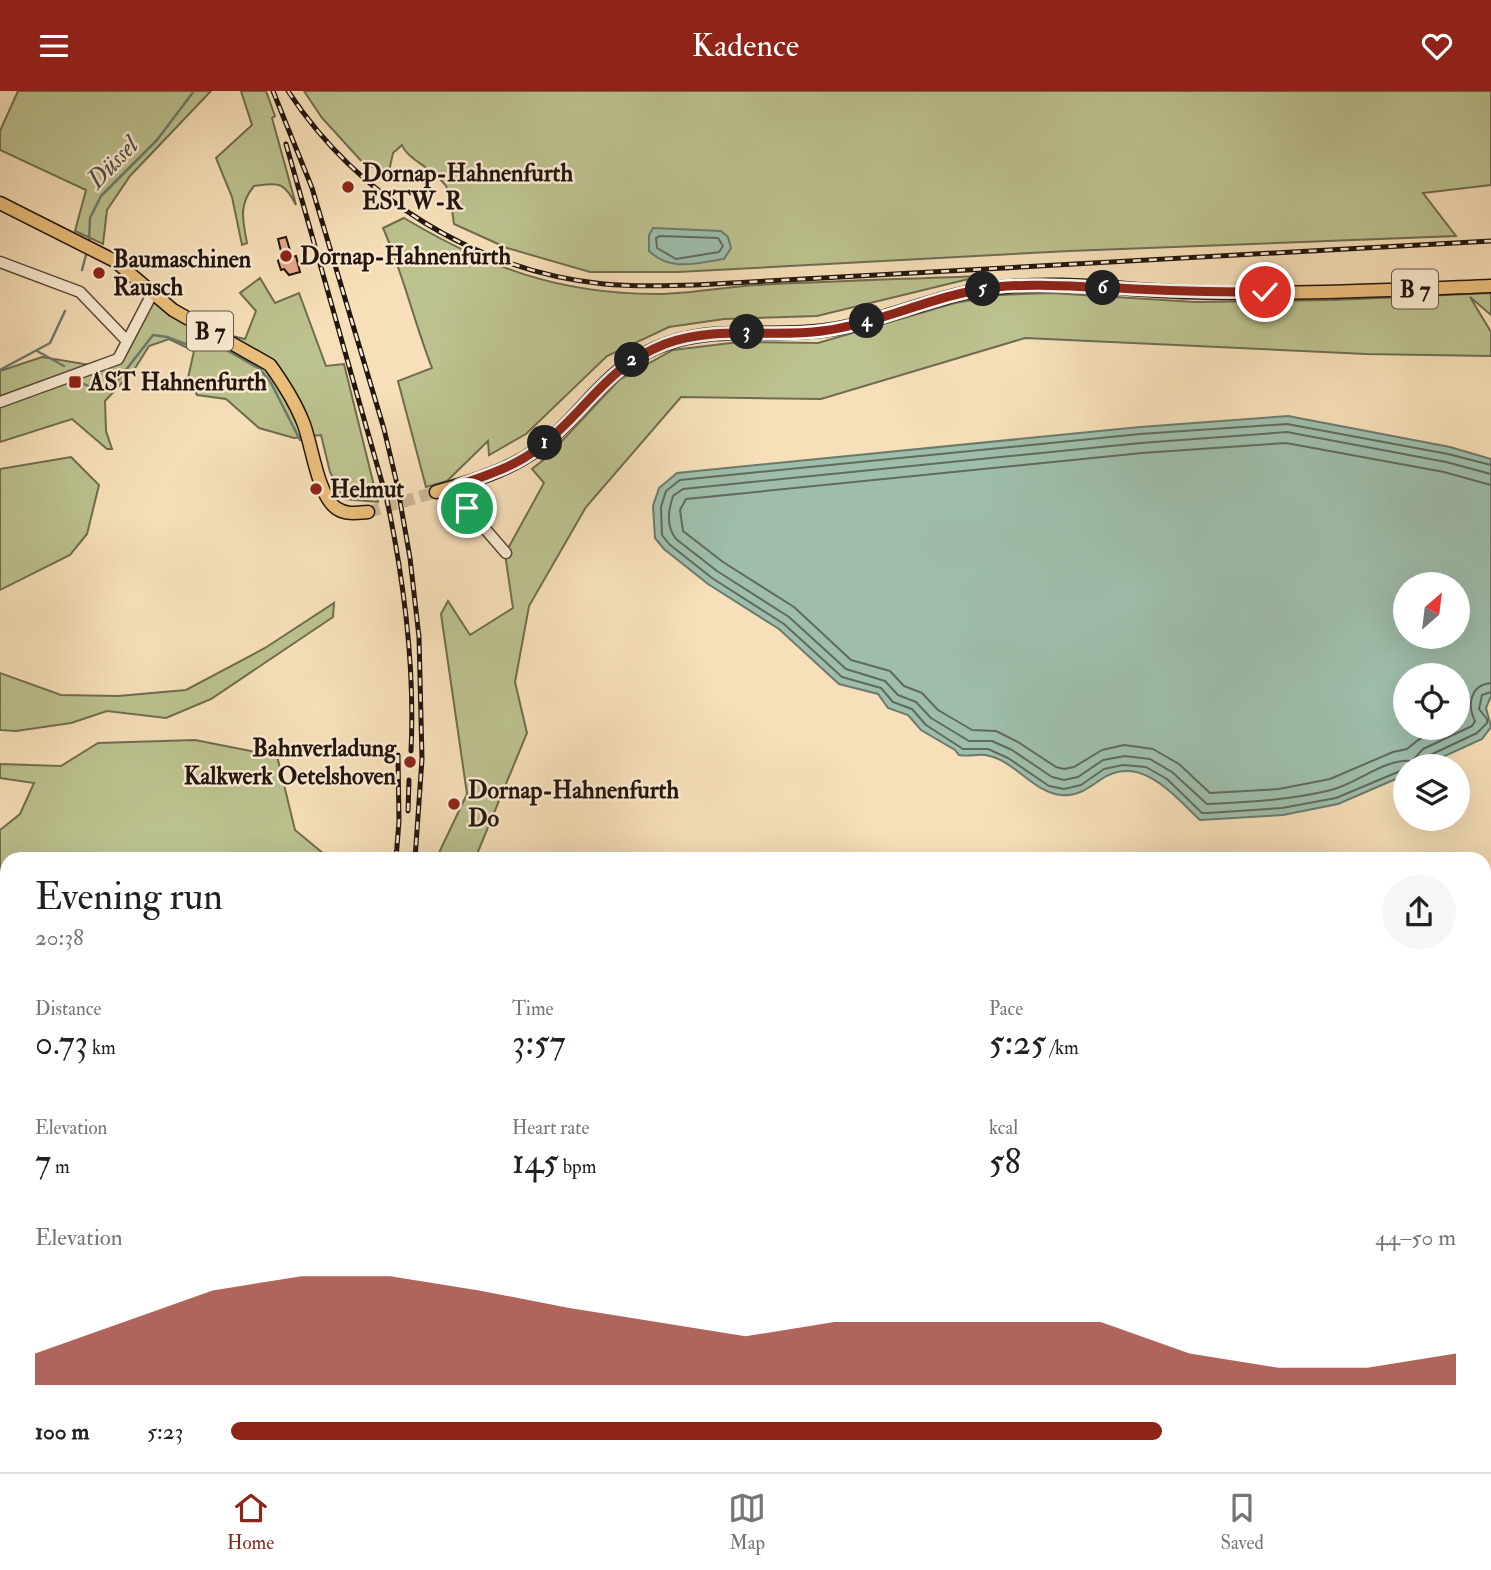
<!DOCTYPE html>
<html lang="en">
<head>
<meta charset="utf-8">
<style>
  body { margin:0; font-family:"IM FELL Double Pica",serif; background:#f6f6f6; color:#202124; height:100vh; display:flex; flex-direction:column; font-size:26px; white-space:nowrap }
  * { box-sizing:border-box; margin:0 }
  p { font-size:23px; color:#757577 }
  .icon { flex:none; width:38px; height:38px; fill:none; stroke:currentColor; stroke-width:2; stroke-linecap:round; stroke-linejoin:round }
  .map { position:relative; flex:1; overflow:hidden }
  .side { position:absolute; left:0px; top:761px; width:1491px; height:621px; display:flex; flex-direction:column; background:#fff; border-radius:21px 21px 0 0; box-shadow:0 7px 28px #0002 }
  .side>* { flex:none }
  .needle { width:46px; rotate:28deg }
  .controls { position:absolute; left:1393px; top:481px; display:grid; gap:14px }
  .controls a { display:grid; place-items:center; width:77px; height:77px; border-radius:50%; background:#fff; box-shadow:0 7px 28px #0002; font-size:35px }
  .pin { position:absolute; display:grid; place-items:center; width:60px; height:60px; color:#fff; margin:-30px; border:4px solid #fff; border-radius:50%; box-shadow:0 2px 7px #0007 }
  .km { position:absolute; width:35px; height:35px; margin:-18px; border-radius:50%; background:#222; color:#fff; font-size:19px; line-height:35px; text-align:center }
  .round { display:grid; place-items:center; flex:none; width:74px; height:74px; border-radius:37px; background:#f6f6f6 }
  .overview { display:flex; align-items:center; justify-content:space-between; height:119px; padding:0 35px }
  h1 { font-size:38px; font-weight:600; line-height:52px }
  .metrics { display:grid; grid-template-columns:repeat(3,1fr); gap:10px; height:119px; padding:7px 35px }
  .metrics div { display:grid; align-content:center }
  .metrics b { font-size:35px; font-weight:600 }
  .metrics small { font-size:19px; font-weight:400 }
  .metrics p { font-size:19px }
  .chart { height:196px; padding:14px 35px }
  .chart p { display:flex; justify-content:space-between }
  .chart svg { width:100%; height:126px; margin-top:7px; fill:#8f2418; opacity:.7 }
  ul { padding:0 35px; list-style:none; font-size:23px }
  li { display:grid; grid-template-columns:112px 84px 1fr; align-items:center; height:52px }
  li i { height:18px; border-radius:9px; background:#8f2418 }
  header { display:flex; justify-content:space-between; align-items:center; height:91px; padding:0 35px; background:#8f2418; color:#fff; font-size:32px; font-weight:600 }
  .dock { display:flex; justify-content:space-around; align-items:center; height:98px; border-top:2px solid #e0e0e0; background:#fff; font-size:19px; color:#757577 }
  .dock a { display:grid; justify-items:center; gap:4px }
  .dock .active { color:#8f2418 }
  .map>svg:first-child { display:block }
</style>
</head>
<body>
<header><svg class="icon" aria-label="menu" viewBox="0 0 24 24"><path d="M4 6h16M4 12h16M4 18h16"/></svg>Kadence<svg class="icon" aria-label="heart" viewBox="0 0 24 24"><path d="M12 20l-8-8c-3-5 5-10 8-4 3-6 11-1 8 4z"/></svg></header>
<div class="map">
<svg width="1491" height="1381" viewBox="0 0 1491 1381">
  <rect width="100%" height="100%" fill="#f7e0b9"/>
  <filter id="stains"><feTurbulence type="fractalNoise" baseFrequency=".00286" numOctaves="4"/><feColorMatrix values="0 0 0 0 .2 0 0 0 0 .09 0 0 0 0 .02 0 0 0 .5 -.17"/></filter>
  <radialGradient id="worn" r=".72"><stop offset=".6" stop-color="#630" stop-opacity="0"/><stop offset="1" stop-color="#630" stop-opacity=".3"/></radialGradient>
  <path fill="#bcc28f" stroke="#6f6c4f" stroke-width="2" d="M18,0H211L130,85L107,119L103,153L75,140L86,99L0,59V40Z
    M241,0H266L275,25L272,27L296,114C284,90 279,92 254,95C238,114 243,130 247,152L242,154L232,106L216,67L252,34Z
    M304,0H1491V94L1423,102L1456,145L1069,160L678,181H590L507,157L454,133C452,122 452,104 446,95C434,78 407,68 402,54L393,62L389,80L365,74L322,27Z
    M404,127C486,176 559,203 656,203C690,203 723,196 757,194C832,190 907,188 981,185L817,225L724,228L669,236L607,265L526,343L489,364L488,350L447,390L426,396L398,290L432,277C414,231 403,182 383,137Z
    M260,187L275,212L299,202L326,275L344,273L378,411L344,408L330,381L321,344L294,347L259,337L226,308L197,304L188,287L194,260L169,248L149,255L134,279L105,310L106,340L112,358H107L72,328L0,351V280L42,266L90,274L122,262L153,208L199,237L245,248L256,220L240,202Z
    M1051,202L1195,211L1333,209L1491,202V224L1470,206L1491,241V265L1366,263L1025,247L821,308L681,306L586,416L529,515L515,591L527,642L475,768H436L467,703L441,523L448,510L470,544L513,517L505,463L544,392L532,378L547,366L619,289L673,259L739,251L818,252L955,212L1000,204Z
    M71,366L99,394L87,443L70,464L0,499V378Z
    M334,512L333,526L211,608L166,627L107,620L71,632L16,640L0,639V582L61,604L118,605L186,599L265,557Z
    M195,649L277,665L295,739L330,768H7V971L0,961V739L20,723L34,692L0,687V673L61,675L98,652Z
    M1491,865V944L1484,953V872Z
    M1491,974V1222L1484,1220V983Z
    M1484,1319L1491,1333V1381H1121L1126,1376H1484Z
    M378,1376H474L476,1381H373Z"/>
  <path fill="#9ebeab" stroke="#6c7a6d" stroke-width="2" fill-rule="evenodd" d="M653,137L721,140L728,146L731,157L724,168C696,172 671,181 649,160V144Z
    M1288,325L1450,356L1491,368V605L1486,617L1491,636L1482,648L1423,675L1405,676V684L1338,713L1283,724L1200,729C1174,705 1140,661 1100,689C1089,697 1076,706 1061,704C1032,701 1014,668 985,664C976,663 968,666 959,664L955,659L921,639L908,624L888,617L878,603L839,593L779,538L708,493L664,458L655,447L653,415L659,397L677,382L1140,336ZM1405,494H1458V546H1405ZM1458,584V637H1405V584Z"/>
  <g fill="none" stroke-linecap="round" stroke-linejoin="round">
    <path stroke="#606a5d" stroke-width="2" d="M660,145L718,147L723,155L719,161L676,168L657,157L656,147Z
      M1491,383L1446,371L1287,341L1141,352L683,398L673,405C668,420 666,435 676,448L717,480L789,526L846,578L885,590L898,604L916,611L931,627L969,650H992L1012,659L1052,686L1064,689L1078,686L1103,669L1125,665L1150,668L1172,681L1207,713C1248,711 1291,709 1331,699C1358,692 1385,667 1412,670L1423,658L1472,635L1475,630C1467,614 1470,594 1491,592
      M1443,637L1418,649L1407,658L1393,661L1330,688L1279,698L1210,702L1179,673L1153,658L1124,654L1102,659L1074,676L1064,678L1056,676L1018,651L996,640L972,639L938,619L922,602L904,595L890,580L851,569L794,516L723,471L683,440L680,419L686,408L1142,362L1286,352L1444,381L1491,394
      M1422,676L1426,666L1477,642L1487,632V628L1479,618L1482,604L1491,601
      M1405,678L1336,707L1282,717L1208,722H1202L1167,688L1146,676L1123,674L1104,678L1081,694L1064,698L1049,695L1008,667L988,658H963L926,634L912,618L893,611L881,597L842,586L784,533L712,487L669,453L662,444L661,416L666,400L680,389L1140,343L1287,333L1448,363L1491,374"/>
    <path stroke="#6c7a6d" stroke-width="2.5" d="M89,153L90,127L101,105L157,49L194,0
      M82,179L87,160
      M37,260L64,275
      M0,279L50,252L65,220
      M78,290L92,297L115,293L153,244L167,246L196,257L216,253L260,278L271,292L300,349
      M512,1376L518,1381
      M399,1381L400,1376"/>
  </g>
  <path fill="#e9a990" stroke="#22150f" stroke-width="2" d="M286,146L292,166L296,165L300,181L289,184L284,178L281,179L278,170L282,164L278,148Z"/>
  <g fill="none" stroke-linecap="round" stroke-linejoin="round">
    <path stroke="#ccb797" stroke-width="12" stroke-dasharray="12 6" stroke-linecap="butt" d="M368,421L436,401"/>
    <g stroke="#57483a" stroke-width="13">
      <path id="minor" d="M0,171L80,201L127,250
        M0,311L118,268L152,203
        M459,394L467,417L506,462
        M1484,859L1491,853
        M526,1376L529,1381
        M901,1376L908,1381
        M369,1381L373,1376
        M979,1381L983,1376"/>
    </g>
    <g stroke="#22150f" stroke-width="15">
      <path id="major" d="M0,112L115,170L173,219L270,274C283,292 295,311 303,331C312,353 317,403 336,417C346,424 357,422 368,421
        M436,401C472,390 508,380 538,358C586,322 604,275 666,253C719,234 773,247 827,239C884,231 937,203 994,197C1059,189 1125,199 1190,201C1290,204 1391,199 1491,195"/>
    </g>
    <use href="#minor" stroke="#faebd2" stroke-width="10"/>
    <use href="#major" stroke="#ecc07c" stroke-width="12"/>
    <g stroke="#22150f" stroke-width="5">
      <path id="rail" d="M273,0L312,97L384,338L397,393L410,467L419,546L422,668L415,768
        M288,0C358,107 477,180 604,193C634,196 665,195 695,194L1491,150
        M286,53L387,409C404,490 415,577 411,660
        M408,720L409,689
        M396,768L399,730L398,664
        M1484,962L1491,953
        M454,1376L458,1381
        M1092,1381L1095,1376"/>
    </g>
    <use href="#rail" stroke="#faebd2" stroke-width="2.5" stroke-dasharray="8" stroke-linecap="butt"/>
  </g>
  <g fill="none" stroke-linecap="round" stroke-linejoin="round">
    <g stroke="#fff" stroke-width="14">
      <path id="route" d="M467,417L459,394C488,384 516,375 540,356C587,320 604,277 665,253C716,234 770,247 822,240C882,232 936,203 996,196C1036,192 1077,196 1118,197C1167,200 1216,201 1265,201"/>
    </g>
    <use href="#route" stroke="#8f2418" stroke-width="9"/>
  </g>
  <g fill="#8f2418" stroke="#faebd2" stroke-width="2.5">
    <circle cx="348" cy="96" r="7"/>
    <circle cx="286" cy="165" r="7"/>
    <circle cx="99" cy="182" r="7"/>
    <rect x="68" y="284" width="14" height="14" rx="3.5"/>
    <circle cx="316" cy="398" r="7"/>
    <circle cx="410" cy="671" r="7"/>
    <circle cx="454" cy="713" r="7"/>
  </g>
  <g text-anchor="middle" stroke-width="5" stroke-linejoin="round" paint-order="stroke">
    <g fill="#faebd2" stroke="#63554a" stroke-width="2">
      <rect x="1392" y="178.5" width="46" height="39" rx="5"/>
      <rect x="187" y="220.5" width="46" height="39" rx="5"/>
    </g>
    <g font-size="23" font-weight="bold" fill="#22150f">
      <text x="1415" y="206">B 7</text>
      <text x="210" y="248">B 7</text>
    </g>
    <g font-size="24" font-weight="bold" fill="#22150f" stroke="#faebd2" text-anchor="start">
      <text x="362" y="90">Dornap-Hahnenfurth<tspan x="362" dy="28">ESTW-R</tspan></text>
      <text x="300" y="173">Dornap-Hahnenfurth</text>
      <text x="113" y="176">Baumaschinen<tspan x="113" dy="28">Rausch</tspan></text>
      <text x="89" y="299">AST Hahnenfurth</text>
      <text x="330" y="406">Helmut</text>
      <text x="396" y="665" text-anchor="end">Bahnverladung<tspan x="396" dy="28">Kalkwerk Oetelshoven</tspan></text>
      <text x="468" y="707">Dornap-Hahnenfurth<tspan x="468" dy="28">Do</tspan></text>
    </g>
    <g font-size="26" font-style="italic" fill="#4d5046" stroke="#faebd2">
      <text transform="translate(112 71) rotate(-46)" y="9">Düssel</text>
    </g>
  </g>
  <rect width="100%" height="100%" filter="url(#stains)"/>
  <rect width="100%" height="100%" fill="url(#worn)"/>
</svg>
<div class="controls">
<a><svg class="needle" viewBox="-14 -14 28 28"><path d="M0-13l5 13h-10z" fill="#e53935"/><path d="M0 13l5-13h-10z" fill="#757577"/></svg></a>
<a><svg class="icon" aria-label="locate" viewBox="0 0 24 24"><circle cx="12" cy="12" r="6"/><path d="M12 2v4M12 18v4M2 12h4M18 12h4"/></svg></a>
<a><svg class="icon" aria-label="layers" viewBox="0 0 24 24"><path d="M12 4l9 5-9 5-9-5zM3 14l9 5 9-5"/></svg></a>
</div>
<div class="pin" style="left:467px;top:417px;background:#1e9e55"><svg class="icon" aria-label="arrive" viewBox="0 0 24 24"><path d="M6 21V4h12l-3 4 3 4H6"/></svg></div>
<div class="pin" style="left:1265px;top:201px;background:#d93025"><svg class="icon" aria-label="check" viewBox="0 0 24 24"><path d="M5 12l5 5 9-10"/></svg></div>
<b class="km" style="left:545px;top:352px">1</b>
<b class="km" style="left:632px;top:269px">2</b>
<b class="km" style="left:747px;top:241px">3</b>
<b class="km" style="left:867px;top:230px">4</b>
<b class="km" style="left:983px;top:198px">5</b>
<b class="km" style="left:1103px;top:197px">6</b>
<section class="side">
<div class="overview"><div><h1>Evening run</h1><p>20:38</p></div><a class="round"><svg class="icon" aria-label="share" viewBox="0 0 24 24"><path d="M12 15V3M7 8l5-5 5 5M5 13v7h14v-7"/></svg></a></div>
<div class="metrics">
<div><p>Distance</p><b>0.73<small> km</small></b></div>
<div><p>Time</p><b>3:57</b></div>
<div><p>Pace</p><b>5:25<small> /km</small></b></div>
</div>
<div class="metrics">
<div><p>Elevation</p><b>7<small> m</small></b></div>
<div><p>Heart rate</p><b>145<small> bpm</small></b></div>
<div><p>kcal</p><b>58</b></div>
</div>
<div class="chart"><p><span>Elevation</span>44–50 m</p>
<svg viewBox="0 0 160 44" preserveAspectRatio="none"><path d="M0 44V33L10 22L20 11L30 6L40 6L50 11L60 17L70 22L80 27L90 22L100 22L110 22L120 22L130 33L140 38L150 38L160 33V44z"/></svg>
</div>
<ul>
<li><b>100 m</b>5:23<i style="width:76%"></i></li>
</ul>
</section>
</div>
<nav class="dock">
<a class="active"><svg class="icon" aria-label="home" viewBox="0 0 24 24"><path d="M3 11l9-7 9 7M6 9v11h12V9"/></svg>Home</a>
<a><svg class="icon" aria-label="map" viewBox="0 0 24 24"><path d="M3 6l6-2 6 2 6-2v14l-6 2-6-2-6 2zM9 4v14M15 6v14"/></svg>Map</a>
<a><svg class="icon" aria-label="saved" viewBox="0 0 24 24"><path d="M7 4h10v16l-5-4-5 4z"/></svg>Saved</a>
</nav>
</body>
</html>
